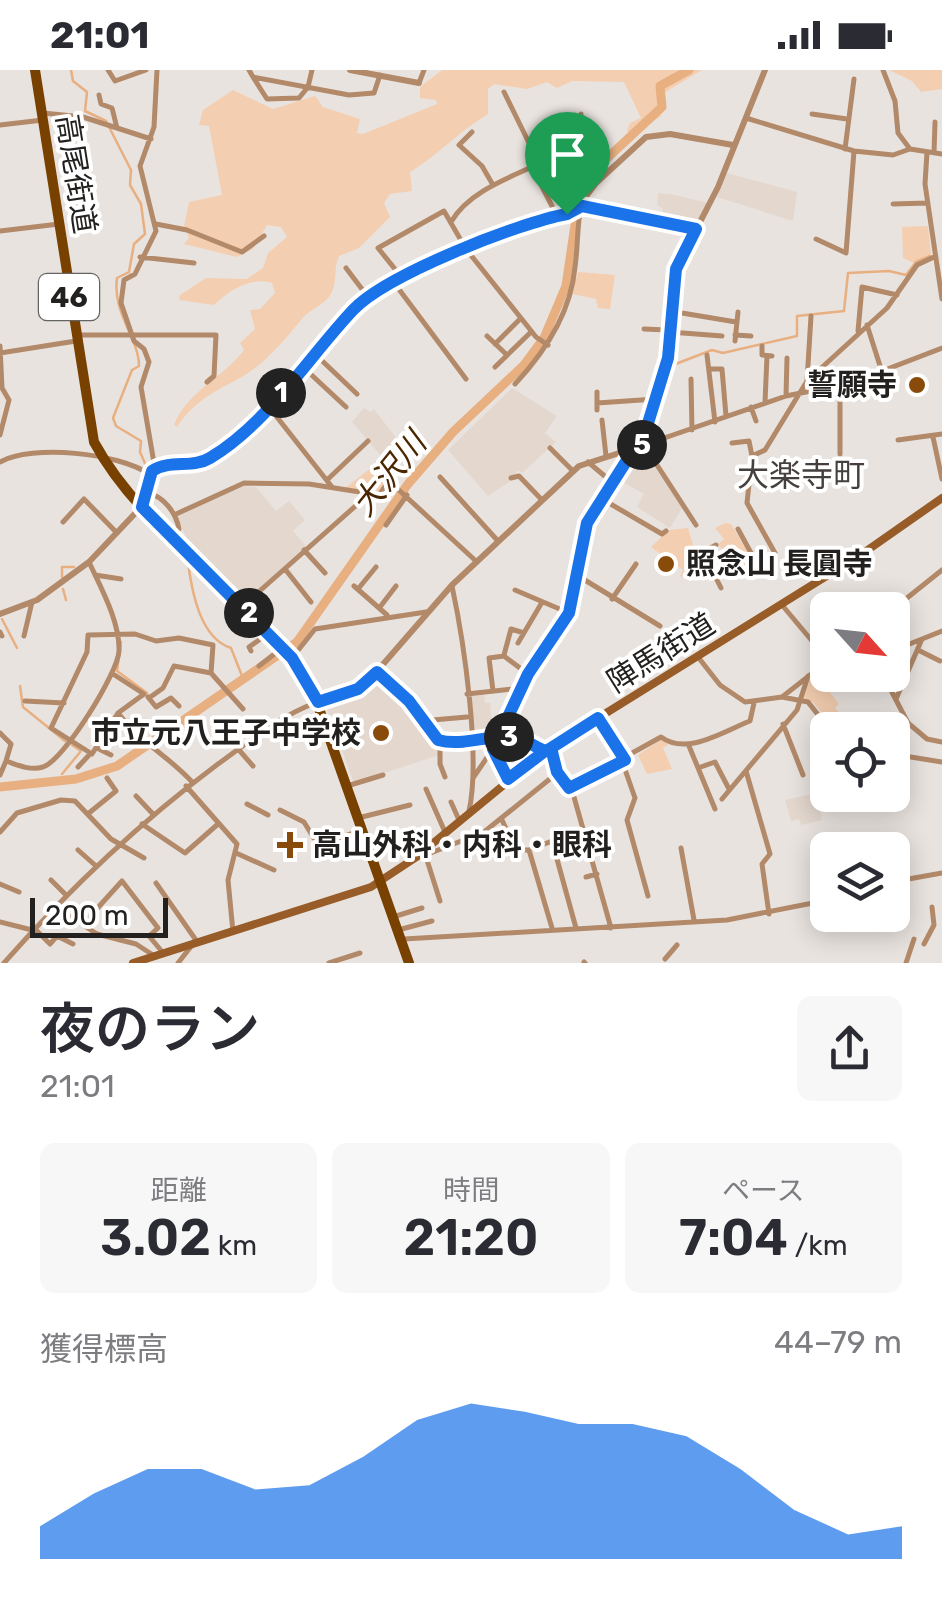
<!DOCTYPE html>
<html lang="ja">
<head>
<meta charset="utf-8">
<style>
  body { margin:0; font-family:Rubik,"Noto Sans JP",sans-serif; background:#f7f7f7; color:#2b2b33; height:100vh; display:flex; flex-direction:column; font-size:38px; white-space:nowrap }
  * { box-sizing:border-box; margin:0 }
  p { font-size:32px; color:#7c7c81 }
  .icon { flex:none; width:55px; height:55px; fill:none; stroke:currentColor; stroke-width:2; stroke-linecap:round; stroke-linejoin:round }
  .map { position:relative; height:893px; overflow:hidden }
  .details { display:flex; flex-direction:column; background:#fff; flex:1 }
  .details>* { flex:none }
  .needle { width:65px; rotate:117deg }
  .tools { position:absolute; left:810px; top:522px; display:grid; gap:20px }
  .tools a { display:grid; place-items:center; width:100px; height:100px; border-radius:15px; background:#fff; box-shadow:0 5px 25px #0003; font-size:50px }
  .scale { position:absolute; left:30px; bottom:25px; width:138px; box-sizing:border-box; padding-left:10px; border:5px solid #23211f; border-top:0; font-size:28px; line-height:35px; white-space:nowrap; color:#23211f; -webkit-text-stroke:8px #fff; paint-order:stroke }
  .pin { position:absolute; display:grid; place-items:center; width:85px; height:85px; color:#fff; margin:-102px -42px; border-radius:50% 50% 50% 0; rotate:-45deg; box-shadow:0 0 10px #0007 }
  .pin .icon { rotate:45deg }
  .km { position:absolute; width:50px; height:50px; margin:-25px; border-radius:50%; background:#222; color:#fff; font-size:28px; line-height:50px; text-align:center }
  .round { display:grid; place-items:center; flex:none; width:105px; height:105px; border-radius:15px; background:#f7f7f7 }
  .overview { display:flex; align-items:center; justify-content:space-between; height:170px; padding:0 40px }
  h1 { font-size:55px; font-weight:600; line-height:75px }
  .metrics { display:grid; grid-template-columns:repeat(3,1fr); gap:15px; height:170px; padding:10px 40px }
  .metrics div { display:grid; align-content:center; border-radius:15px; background:#f7f7f7; text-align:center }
  .metrics b { font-size:50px; font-weight:600 }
  .metrics small { font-size:28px; font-weight:400 }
  .metrics p { font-size:28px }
  .chart { height:280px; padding:20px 40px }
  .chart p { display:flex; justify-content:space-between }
  .chart svg { width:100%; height:180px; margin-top:10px; fill:#1a73e8; opacity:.7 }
  .status { display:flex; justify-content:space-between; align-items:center; height:70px; padding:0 50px; background:#fff; direction:ltr }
  .status svg { height:28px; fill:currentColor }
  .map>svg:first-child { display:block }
</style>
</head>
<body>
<div class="status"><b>21:01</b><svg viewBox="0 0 49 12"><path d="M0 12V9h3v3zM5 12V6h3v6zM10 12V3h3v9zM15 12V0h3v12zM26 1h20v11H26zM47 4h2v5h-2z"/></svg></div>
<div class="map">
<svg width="942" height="893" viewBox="0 0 942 893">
  <rect width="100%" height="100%" fill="#e9e3df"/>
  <path fill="#e3d7ce" d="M727,103L797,122L793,151L717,127Z
    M658,123L670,124L708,133L695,157L660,150L663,139L657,135Z
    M512,318L557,346L545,363L556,372L522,403L518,400L512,410L488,426L448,380Z
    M364,338L371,342L374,339L400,373L383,388L352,352Z
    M643,380L683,437L670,458L637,437L644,424L619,410Z
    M240,416L256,417L276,441L289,431L305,450L293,461L306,476L244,532L191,478L177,447Z
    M376,606L408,632L423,658L439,673V685L354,713L326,636L359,621Z
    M484,625L485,633H490L493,665L474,669L471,626Z
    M816,723L822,750L801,755L799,749L791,751L785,730Z"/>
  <path fill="#f4ceb0" d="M442,0H702L657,27L661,46L632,65L627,61L630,53L641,48L624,12L572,11L557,18L547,12L527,19L494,14L488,19V44C458,62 441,83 410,102L412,121L390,124L384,133L390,147L359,178L339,186C333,199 338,211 331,224C324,236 309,239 301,250C283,272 264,295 238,309C214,322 193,332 177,357L174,355C187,321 223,308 244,280L240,273L255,259L250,240L260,239L275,223L272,213C252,206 228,221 214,235L179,230L180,225L206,208L247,209L263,198L268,183L287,167L281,157L267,155L253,179L237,187L184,174L189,168L184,156L189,132L222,125L209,56L199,55L203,40L233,20L273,39L315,26L323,37L360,49L357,63L363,64L437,34L436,30L420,28V17Z
    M889,0H942V19L921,22L912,11Z
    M928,156L931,185L914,193L903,188L902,157Z
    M578,202L615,205L610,239L598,238L596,229L572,224Z
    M382,389L396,403L379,425L344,419Z
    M726,453L731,454L754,493L741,502L718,474L724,469L715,458Z
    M688,458L697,488L690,493L696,499L688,511L680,506L683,500L651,477L669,460Z
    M815,603L839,634L835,638L854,660H835L814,633L803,628L809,607Z
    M662,669L669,674L663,678L672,699L647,704L638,685Z"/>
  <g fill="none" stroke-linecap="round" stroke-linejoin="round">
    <path stroke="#e8af81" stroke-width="2.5" d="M71,0L73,11L87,22L85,41L106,51L131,100L130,115L141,134L145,164L134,174L129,202L117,208C112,243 139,268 139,296L132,300L113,348L116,356L141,371L140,382L147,398
      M673,295L712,280L723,283L797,266V246L844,241L848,203L889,201L906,205L916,192L930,186
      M188,493C192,522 200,568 231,578L244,611
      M62,507V497H74
      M63,519L66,530
      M2,549L17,578
      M121,572L117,601L147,623
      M20,616L23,637L65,671
      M102,678L118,648
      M62,704L81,681L72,675
      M60,712L61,708"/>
    <path stroke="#e8af81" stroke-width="9" d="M0,717L76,709L117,696L297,572L408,414L453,362L524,295L544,268L566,216L580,121L603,92L662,37L660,16L689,0"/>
    <path stroke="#b28969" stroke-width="5" d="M108,0L115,11L146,0
      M249,0L253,7L349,25L374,23L380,5
      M883,0L895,31L898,63L910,79
      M253,7L267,29L299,28L308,17L312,0
      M419,13L424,0
      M504,22L530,75L532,97L557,146
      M99,25L101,34L112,38L117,58
      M43,43L83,47L151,69
      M812,44L847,49
      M746,48L854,81L893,85L910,79L942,84
      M0,55L43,50
      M561,61L596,113
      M472,62L459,75L482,96L493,115
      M530,75L577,53L581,44
      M845,79L854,9
      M927,82L925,114L942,229
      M934,83L935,52
      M893,134L928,133
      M582,136L695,159
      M451,152C467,124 503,110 532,97
      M156,154L187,160L242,182L264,166
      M0,161L59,154
      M816,169L844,182
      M846,183L854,81
      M140,187L194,193
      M346,198L368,227
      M403,209L378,178L444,141L466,179L536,267L548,275
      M395,214L466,309
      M670,241L736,252
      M867,255L881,299
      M644,259L667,260
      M858,261L862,217L897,225
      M670,262L722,266
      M78,265H216L214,306L207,312
      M735,265L751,266
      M487,266L507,285
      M735,271L738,242
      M495,274L520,249
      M0,276L2,318L9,330L0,365
      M762,276V285L772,286
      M0,283L76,271
      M316,285L357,324
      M707,285L715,352
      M495,297L531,262
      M304,298L346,337
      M711,299H722L726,346
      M691,309L692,360
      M807,311L811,246
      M515,314C545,282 571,242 575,197C578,177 577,155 581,136
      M597,322V340
      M786,326L787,288
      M765,332L767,286
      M597,333L656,329
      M269,337L332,417
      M751,337L756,351
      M602,350L606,386
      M933,367L942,409
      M898,370L942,364
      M732,373L749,371L752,386
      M644,375L696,455
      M641,376L786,326L851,313L942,278
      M550,378L573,401
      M840,384V316
      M0,392C32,374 119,383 149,404
      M588,392L613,413
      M155,399L141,317L149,292L144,279L134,271L121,233L124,210L135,204L156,161L140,96L154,57L157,0
      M440,407L498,471
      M511,408L519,406L542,430
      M327,410L368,371
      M147,423C164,426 176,443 179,459L173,467
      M602,429L662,464L666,461
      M174,445L244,413L309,414L379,425L389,411L477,492
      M63,452L84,429L117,463
      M386,455L407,425
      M738,459L757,494
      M716,475L703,482L721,518
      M304,480L325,503
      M775,483L747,433L752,386L765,380L807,311L887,238L917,195L934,187
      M285,499L311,532
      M575,504L660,556
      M95,505L121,509
      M354,516L387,545
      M452,516C464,572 481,687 469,741
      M358,519L376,497
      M515,520L569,543
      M612,529L636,494
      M245,534L369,424
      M782,535L828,590
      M380,537L396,516
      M892,540L942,500
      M0,562L2,566
      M24,566L32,532
      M518,573L541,534
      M918,580L940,591
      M251,581L249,577L269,563
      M892,581L922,569
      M504,585L511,559L524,563
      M698,587L720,615L745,632L782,627L808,632L830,660
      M292,588L315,559L426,542
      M259,596L282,578
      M377,602L409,631L438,670L514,667L545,681
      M211,603L243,639
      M113,604L144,624L118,643L92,684L51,658L87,582L88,565L135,564L156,571L179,568L213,575L211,603L174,596L163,618L149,628
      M883,605L908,653L903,685
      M493,621L489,588L504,586L528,604
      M467,624L522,618
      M148,627L156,637L171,628L179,636
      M782,627L828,591
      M896,629L922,569L942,561
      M25,631L64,633
      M118,643C139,672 169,686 193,713
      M598,649L625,689
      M421,651L467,647
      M908,653L927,669L942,672
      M783,654L803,705
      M0,663L11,674L6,691C18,695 30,701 43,697C64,690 118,603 119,581C120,552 101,518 89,492
      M440,671V694L445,707
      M689,676L715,739
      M551,678L557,703L574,727L611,858
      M99,679L111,685
      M239,680L253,696
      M494,680L508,709
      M892,684L942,692
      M622,691L635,728L627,750L648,826
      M78,697L90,684
      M698,698L715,692L729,719
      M746,701L770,784L762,794L769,844
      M0,705L6,691
      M473,708L501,667L528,604L568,545L587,453L634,379
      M186,716L237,774L228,810L233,862
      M347,716L383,705
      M569,718L661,667C687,686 722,662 750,651L754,633
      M426,719L445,762
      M136,726L153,744
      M722,729L797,640L808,606
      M451,732L459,750
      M247,734L268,745
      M280,740L304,752L318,775L359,761
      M89,743L116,721L107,708
      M358,748L410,735
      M502,750L516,780H529
      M142,754L185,783L218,754
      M0,762L17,743L61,730L75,731L111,769L144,788
      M681,778L694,850
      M78,780L96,796
      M236,783L274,800
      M426,787L440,831
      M418,788L484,762L556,704
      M586,807L597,804
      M51,810L66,825
      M892,812L942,803
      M156,813L198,873
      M0,814L19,822
      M54,836L97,864L136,874L153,885
      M846,845V856H855
      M393,847L422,838
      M0,852L32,860
      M84,853L122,811L158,858L149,866L164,884
      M34,858L50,874L57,866L73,874
      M552,858L529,780L552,771L576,858
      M398,860L432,851
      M404,869L727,850L828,830
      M924,874L934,855L932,837
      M665,889L677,875
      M584,892L585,893
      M4,893C69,819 139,753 218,694C250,671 278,647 315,633
      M178,893L193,874
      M329,893L360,883
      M906,893L914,869"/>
    <path stroke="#b28969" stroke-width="6" d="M350,0L419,13
      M0,544L37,530L89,492L145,433L152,401L170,393L199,392L213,386L269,337L366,229L466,179L575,141L596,113L646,67L670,64L733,75
      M318,632L365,615L452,515L579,396L641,376L666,298L676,199L718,117L765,0"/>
    <path stroke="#975c27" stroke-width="8" d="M133,893L371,817L415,788L545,681L862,484L942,428"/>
    <path stroke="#794100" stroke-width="10" d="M35,0L94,372C146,468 253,523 311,616L409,893"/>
  </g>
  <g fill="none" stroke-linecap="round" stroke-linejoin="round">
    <g stroke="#fff" stroke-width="20">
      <path id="route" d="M567,144C518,153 386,205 353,240C307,289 268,353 210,388C192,399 170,389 152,401L142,437L292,588L318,632L358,619L377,602L409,631L438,670C463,677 488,664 514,667C526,669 534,677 545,681L551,678L557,702L569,718L625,690L598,648L551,678L545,681L508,709L493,679L528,604L569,543L587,453L634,379L641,376L668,288L676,199L696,159L582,136L567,144"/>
    </g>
    <use href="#route" stroke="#1a73e8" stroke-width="12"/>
  </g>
  <g fill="#884b09" stroke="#fff" stroke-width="4">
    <circle cx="917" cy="315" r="10"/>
    <circle cx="666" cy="494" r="10"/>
    <circle cx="381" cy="663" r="10"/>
    <path d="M285 760h10v10h10v10h-10v10h-10v-10h-10v-10h10z"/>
  </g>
  <g text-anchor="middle" stroke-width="8" stroke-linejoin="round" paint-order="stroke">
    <rect fill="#fff" stroke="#656462" stroke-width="2.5" x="39" y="204" width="60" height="46" rx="8"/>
    <g font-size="28" font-weight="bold" fill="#23211f">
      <text x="69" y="237">46</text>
    </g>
    <g font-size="30" fill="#23211f" stroke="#fff">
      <text transform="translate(76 104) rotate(81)" y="10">高尾街道</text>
      <text transform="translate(661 583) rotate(-32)" y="10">陣馬街道</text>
    </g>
    <g font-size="30" font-weight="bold" fill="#23211f" stroke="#fff" text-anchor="end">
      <text x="897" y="325">誓願寺</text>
      <text x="686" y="504" text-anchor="start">照念山 長圓寺</text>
      <text x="361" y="673">市立元八王子中学校</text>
      <text x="312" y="785" text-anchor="start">高山外科・内科・眼科</text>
    </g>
    <g font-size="32" font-style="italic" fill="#4b2701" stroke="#fff">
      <text transform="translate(389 404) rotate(-51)" y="11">大沢川</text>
    </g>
    <g font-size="32" fill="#45403d" stroke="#fff">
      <text x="801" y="416">大楽寺町</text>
    </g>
  </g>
</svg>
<div class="tools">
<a><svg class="needle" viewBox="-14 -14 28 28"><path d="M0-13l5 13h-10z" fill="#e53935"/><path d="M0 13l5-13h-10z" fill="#7c7c81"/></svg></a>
<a><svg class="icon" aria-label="locate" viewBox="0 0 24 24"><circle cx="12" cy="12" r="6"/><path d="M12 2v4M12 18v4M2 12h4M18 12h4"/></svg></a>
<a><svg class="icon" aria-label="layers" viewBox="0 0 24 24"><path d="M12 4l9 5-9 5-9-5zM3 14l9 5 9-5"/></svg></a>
</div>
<div class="scale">200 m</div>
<div class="pin" style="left:567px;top:144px;background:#1e9e55"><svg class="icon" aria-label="arrive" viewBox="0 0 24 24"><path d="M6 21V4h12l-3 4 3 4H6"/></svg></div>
<b class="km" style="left:281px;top:323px">1</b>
<b class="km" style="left:249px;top:543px">2</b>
<b class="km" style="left:509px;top:667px">3</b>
<b class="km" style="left:642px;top:375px">5</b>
</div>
<section class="details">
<div class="overview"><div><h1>夜のラン</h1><p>21:01</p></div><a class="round"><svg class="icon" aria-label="share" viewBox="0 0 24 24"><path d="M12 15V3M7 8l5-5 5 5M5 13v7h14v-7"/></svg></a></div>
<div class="metrics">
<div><p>距離</p><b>3.02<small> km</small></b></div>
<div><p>時間</p><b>21:20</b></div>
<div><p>ペース</p><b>7:04<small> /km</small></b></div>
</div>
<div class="chart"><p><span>獲得標高</span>44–79 m</p>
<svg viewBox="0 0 160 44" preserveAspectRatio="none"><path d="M0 44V36L10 28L20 22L30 22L40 27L50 26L60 19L70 10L80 6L90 8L100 11L110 11L120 14L130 22L140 32L150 38L160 36V44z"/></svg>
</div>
</section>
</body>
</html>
